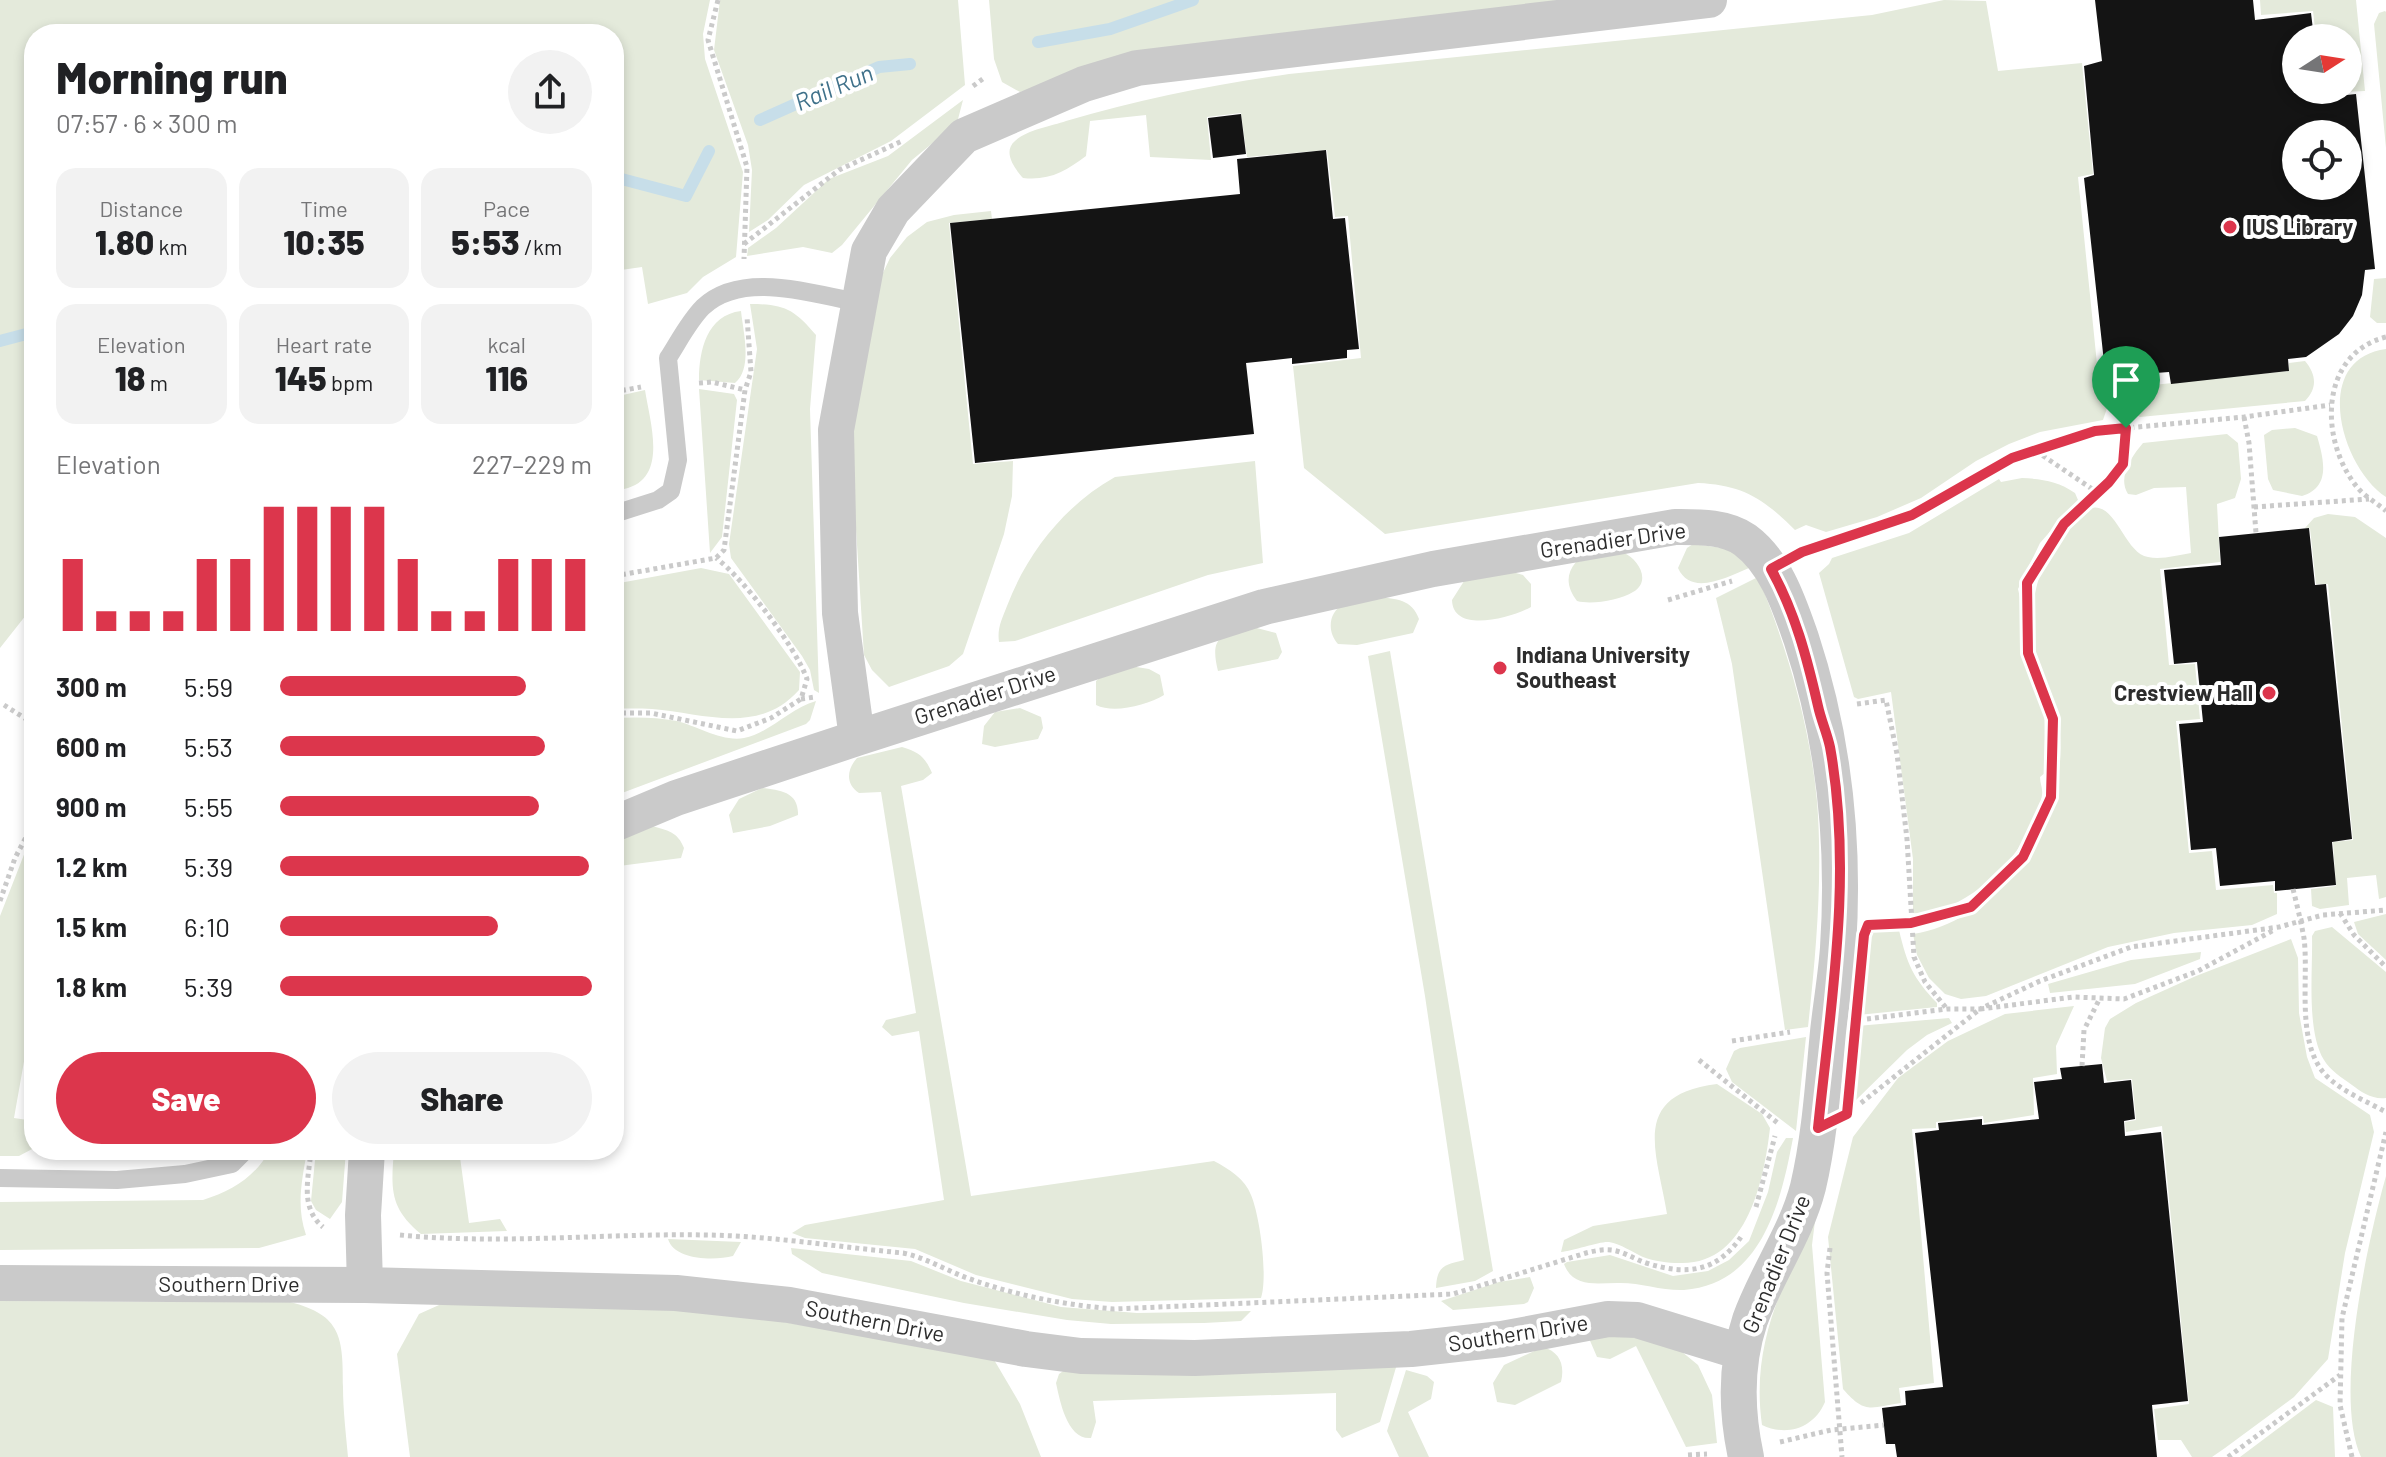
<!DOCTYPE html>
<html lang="en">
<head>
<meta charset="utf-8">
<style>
  body { margin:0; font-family:Barlow,sans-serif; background:#f2f2f2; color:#202124; height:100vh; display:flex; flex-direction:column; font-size:30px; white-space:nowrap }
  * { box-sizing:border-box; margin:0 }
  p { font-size:26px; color:#757577 }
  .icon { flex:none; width:44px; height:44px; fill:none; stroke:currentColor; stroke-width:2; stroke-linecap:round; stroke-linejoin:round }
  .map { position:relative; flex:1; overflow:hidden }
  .details { position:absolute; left:24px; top:24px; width:600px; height:1136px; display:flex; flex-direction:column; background:#fff; border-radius:32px; box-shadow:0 4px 12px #0003 }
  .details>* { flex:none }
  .needle { width:52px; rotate:78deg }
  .fabs { position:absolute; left:2282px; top:24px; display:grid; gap:16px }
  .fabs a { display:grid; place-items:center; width:80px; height:80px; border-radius:50%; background:#fff; box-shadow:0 4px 12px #0003; font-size:40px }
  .pin { position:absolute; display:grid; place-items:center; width:68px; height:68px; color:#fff; margin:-82px -34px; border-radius:50% 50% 50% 0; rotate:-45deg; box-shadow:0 0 8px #0007 }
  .pin .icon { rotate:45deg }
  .round { display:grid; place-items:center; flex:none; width:84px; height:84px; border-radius:42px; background:#f2f2f2 }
  .summary { display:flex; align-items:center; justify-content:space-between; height:136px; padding:0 32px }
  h1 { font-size:44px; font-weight:800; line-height:60px }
  .metrics { display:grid; grid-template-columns:repeat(3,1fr); gap:12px; height:136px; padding:8px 32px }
  .metrics div { display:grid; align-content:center; border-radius:20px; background:#f2f2f2; text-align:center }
  .metrics b { font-size:34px; font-weight:800 }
  .metrics small { font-size:22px; font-weight:400 }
  .metrics p { font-size:22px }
  .chart { height:224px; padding:16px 32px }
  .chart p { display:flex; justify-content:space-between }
  .chart svg { width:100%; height:144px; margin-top:8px; stroke:#dc364c; stroke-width:6 }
  .button { display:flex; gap:16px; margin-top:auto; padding:16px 32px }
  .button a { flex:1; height:92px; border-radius:48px; background:#dc364c; color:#fff; font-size:32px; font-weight:800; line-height:92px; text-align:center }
  .button a+a { background:#f2f2f2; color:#202124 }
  ul { padding:0 32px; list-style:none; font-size:26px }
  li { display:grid; grid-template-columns:128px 96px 1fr; align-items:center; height:60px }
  li i { height:20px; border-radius:10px; background:#dc364c }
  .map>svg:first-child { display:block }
</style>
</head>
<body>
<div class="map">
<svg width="2386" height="1457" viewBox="0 0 2386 1457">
  <rect width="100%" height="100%" fill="#fff"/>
  <path fill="#e4eadb" d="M0,0H710L703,34L705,59L743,172L736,257L703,277L687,293L648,304L642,267L614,271V34H34V605L0,648Z
    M720,0H958L965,85L891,141L804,185L768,220L749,232L752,170L748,145L714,50Z
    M989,0H1589L1020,92L1002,82L994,59Z
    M1944,0L1986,1L1998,71L2082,63L2093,174L2078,177L2097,364L2123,361L2103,420L2040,432L2009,444L1976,461L1921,498L1877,517L1826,532L1806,525L1795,530C1764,499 1743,485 1698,483L1385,534L1304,468L1293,366L1361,358L1348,216L1335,217L1327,150L1247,157L1241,113L1207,117L1211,160L1150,157L1146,115L1090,121L1086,156C1066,171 1049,181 1023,178C1015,169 1002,152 1015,141C1026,130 1052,126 1066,121C1140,99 1213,85 1289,74L1872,15Z
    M2260,0H2356L2365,91L2321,93V90H2348V38H2316L2313,11L2261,15Z
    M2385,11L2386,12V148L2374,24L2379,13Z
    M963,100L957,123L912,160L842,245L832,253L803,247L747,256L748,248L776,228L829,179L888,156Z
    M991,211L992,219L949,223L973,464L1013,461L1012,496L1004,534L963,654L949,666L889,687L872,670L864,655L851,450L872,296L890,258L907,237L927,222L954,215Z
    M2386,278V323H2377L2370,317L2374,279Z
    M750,304C784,304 794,309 816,335L810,409L819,693L814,690L810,670L802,656L731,558L729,544L757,349Z
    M741,311C743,331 753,368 735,383L699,380C699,350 707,315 741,311Z
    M2386,349V497C2341,468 2310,359 2386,349Z
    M2305,361C2316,374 2318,388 2305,401L2140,417L2133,413L2143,389L2153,385L2289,371V363Z
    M699,389L734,394L737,400L722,537L710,553Z
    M645,390C650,423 669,479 624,489L617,456H614V397Z
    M2295,428L2317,436C2324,460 2331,487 2302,496L2273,490L2268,479L2264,435L2272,430Z
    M2227,434L2238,443L2241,479L2235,498L2217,504L2220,562L2160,569L2169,665L2195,664L2200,719L2176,721L2189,853L2212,851L2216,890L2273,885L2274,893H2277V914L2252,925L2174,933L2108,947L1986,996L1961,999L1945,994L1929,978L1917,955L1913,934C1952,928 1985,905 2011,877C2051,833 2070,767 2056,708C2051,686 2037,667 2033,645C2026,604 2045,531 2086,510C2115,495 2123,553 2148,557C2161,560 2178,555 2191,553L2186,487L2154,488L2136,495L2128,494C2117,477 2132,456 2143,443Z
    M1255,461L1263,563L1208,575L1015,641L999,642C997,628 1002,619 1007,606C1027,553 1065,505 1115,477Z
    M2022,478C2042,479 2058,481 2075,493L2078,500L2040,543L2018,589L2021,602L2022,658L2044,705L2046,772L2040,777C2040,784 2043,788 2042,795C2041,805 2035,815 2031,825C2010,873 1971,899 1924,918L1920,914L1913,913V859L1891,692L1858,699L1854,697L1819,573L1829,564L1832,558L1909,533L1999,479L2001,482Z
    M2328,514L2355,517L2386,538V897L2379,899L2376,875L2347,878L2349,905L2320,909L2312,906L2311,889L2336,886L2333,842L2353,840L2328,584H2316L2310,528H2305L2314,518Z
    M1693,544L1731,549L1749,568C1727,577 1691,597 1678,568L1687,548Z
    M1624,553C1638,559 1652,581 1633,592C1620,600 1592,605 1577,601C1567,588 1565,575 1576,562Z
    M701,568L729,574L800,672L799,690C758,736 703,713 652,709C639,708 626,709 614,708V584Z
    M1509,571L1523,575L1531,584V607C1513,617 1453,635 1452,600L1466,578Z
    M1758,577C1787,647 1810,726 1817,801C1823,876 1816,953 1808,1027L1785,1030L1732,664L1716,598Z
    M1378,597C1396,599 1412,599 1419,619L1413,633L1357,645L1338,644C1327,632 1328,612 1344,604C1354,600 1367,599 1378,597Z
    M1249,626L1276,633L1282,652L1278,659L1218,671C1210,639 1219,634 1249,626Z
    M1390,651L1493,1271L1475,1281L1436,1288C1437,1265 1445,1265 1464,1260L1425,996L1368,656Z
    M1130,666L1149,669L1160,675L1164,695C1147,705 1114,714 1096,705V681L1103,675Z
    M816,701L810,720L806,724L614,796V718C635,717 656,717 677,721C697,726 722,742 744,738C770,733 790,708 816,701Z
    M1020,708L1041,717L1043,728L1038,739L995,747L982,744L984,726L995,712Z
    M902,747C919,752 925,757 932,773L923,780L901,786L971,1196L1214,1161C1229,1169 1245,1179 1251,1195C1260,1216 1268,1277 1261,1298L1112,1302L1072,1299L976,1275L915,1249L805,1238L792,1233L805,1225L944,1200L919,1031L892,1036L882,1027L886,1020L916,1013L881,792L859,793C845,784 847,769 857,758Z
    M762,788C780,790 799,792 798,815L770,826L733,833L729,815L739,799Z
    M652,826C667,830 678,832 684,848L681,858L619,866L614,862V850L619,840Z
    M34,829V1005L14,1118L34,1121V1148L19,1156H0V916Z
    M2386,914V960L2358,934L2354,922Z
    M1876,927L1899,930C1907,964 1913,978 1937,1003V1007L1858,1015L1870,932Z
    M2332,927L2386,972V1098C2373,1100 2361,1092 2352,1085C2342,1078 2330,1070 2324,1060C2306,1031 2313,970 2312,936L2315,931Z
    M2291,939L2298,958L2299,1013L2307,1057L2315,1078L2370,1115L2374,1132L2345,1253L2328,1359L2294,1397L2225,1448L2212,1457H2192L2181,1440H2158L2154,1409L2189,1404L2162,1126L2126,1132L2125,1122L2136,1120L2132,1079L2107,1081L2101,1058L2105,1028L2110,1019L2136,1003L2196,976Z
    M2201,952L2200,959L2135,984L2050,993L2048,984L2131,960Z
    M2074,1006L2056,1046L2057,1074L2033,1078L2034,1115L1984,1123L1983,1116L1936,1122V1128L1912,1129L1934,1383L1899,1388L1901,1403C1869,1408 1865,1414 1843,1389L1828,1237L1853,1137L1898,1078L1948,1041L2005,1014Z
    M1949,1018L1952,1023L1927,1035L1907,1050L1854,1102L1850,1087L1857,1026Z
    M1806,1037L1796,1131L1732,1082L1726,1069L1734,1051L1740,1048Z
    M1717,1084L1762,1114L1770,1128C1764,1180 1747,1266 1679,1263C1668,1263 1654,1261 1643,1257C1632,1252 1621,1244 1609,1242C1600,1241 1573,1251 1561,1252L1564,1240L1593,1226L1667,1214C1657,1152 1629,1095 1717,1084Z
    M1786,1138H1793C1781,1202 1762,1284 1684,1290C1662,1291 1639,1282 1617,1283C1596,1283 1573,1288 1564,1264L1567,1262L1610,1255L1673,1276L1708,1271L1729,1260L1749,1241L1768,1192L1777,1152Z
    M270,1150L307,1151C302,1180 296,1206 306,1235L259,1248L0,1250V1202L203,1200C232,1191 255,1177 270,1150Z
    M316,1150H346L342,1202L330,1219L316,1210L311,1201Z
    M394,1150H459L469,1223L500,1219L507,1231L421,1234C389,1208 391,1188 394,1150Z
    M2386,1176V1457H2361C2333,1397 2368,1240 2386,1176Z
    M1815,1221L1812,1245L1825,1402C1814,1428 1787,1437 1762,1425C1751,1348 1780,1287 1815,1221Z
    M668,1239L741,1242L733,1256C714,1261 674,1260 668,1239Z
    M791,1248L911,1261L961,1281L1061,1307L1137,1313L1251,1311L1241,1321L1204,1323L1111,1324L1067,1320L964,1303L822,1273L792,1254Z
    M1530,1277L1534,1288L1528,1302L1524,1304L1453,1310L1441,1301L1499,1282Z
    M0,1301L290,1302C342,1315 343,1338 343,1387C343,1410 346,1434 348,1457H0Z
    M448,1301L673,1303L993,1358L1020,1404L1041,1457H410L397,1354L419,1314Z
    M1593,1330L1670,1342L1698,1365L1712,1395L1717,1443L1686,1447L1636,1346L1610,1359L1597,1357L1588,1336Z
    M1543,1347C1560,1352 1565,1365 1561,1382L1515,1405L1497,1402L1493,1383L1504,1365Z
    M1397,1364L1380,1422L1342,1438L1336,1430V1393L1093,1401L1096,1422L1091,1438C1067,1440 1060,1401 1056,1383L1059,1374L1069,1367Z
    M1406,1370L1427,1376L1434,1382L1431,1399L1408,1412L1429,1457H1399L1387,1431Z
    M2316,1400L2333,1407L2335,1457H2240Z"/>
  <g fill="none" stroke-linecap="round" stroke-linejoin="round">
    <path stroke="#c7dee9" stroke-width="12" d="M1038,42L1110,29L1193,0
      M760,120L879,67L910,64
      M614,177L686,196L709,151
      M0,341L34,332"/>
  </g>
  <path fill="#141414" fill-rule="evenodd" d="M2095,0H2253L2255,20L2311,13L2314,38H2296V90H2319V98L2356,94L2375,269L2365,270L2362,295L2353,316L2339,334L2306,357L2288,359L2289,371L2171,384L2169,372L2142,374L2132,365L2131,359L2104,362L2084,178L2094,175L2084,66L2102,61ZM2296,134H2348V186H2296Z
    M1241,114L1246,154L1213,158L1208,118Z
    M1326,150L1333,219L1345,218L1359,349L1347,350V358L1292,364V358L1246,363L1254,434L975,463L950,223L1240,194L1237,159Z
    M2309,528L2315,585L2326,584L2352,839L2332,842L2336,885L2275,891V881L2220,886L2216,848L2191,850L2179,724L2203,722L2197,662L2174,664L2164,570L2221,565L2219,537Z
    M2102,1064L2104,1083L2131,1080L2135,1119L2124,1121L2125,1136L2161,1132L2188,1401L2152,1405L2157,1457H1897L1895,1444H1886L1882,1408L1906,1405L1905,1391L1943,1387L1915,1133L1939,1130L1938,1123L1982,1119V1125L2039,1119L2034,1082L2062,1079L2060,1068Z"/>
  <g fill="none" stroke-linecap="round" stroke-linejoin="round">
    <path stroke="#cacaca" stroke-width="5" stroke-dasharray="4 4" stroke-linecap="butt" d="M718,0L708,40L747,167L744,259
      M973,86L984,78
      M744,244L839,170L902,141
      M2386,337C2319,354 2319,440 2357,487C2364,496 2377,503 2386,511
      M699,383L712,382L745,390
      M614,392L641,387
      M2244,417L2249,443L2256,533
      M2036,451L2098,493
      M2254,507L2369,499
      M1804,552L1912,515L2012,458L2095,431L2244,417L2330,405
      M614,576L716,558L724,550L745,390L751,372L747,317
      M1668,600L1732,581
      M801,699L815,697
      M1857,704L1886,700L1897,754L1907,839L1914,957L1925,982L1947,1009
      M4,705L34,724
      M614,713H651L737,731L771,718L801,699L807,679C795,646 744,579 716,558
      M2293,889C2297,905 2301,922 2304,938C2309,978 2296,1038 2323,1072C2338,1090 2366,1101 2386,1112
      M0,901L15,858L34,822
      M2340,913L2354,935L2386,967
      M1876,924L1911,923L1971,907L2023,857L2051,797L2053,719L2028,653L2027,583L2064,524L2109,482L2123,464L2127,412L2140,371
      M1867,1019L1947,1009H1980L2040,981L2131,947L2279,927L2323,915L2386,910
      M1732,1041L1790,1032
      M1699,1060L1779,1124
      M2082,1066L2084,1030L2100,998
      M1861,1103L1980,1009L2074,997L2124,999L2198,971L2274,930
      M311,1150C309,1177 299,1207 323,1227
      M1756,1207L1775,1136
      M400,1235C502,1245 605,1233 707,1235C772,1236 838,1247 903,1253C928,1258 948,1272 973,1280C1018,1296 1066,1305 1114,1309L1453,1294L1586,1253C1594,1251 1603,1249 1611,1250C1623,1251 1634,1259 1646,1263C1688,1276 1718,1272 1743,1234
      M1830,1248L1827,1273L1842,1457
      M1780,1442L1831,1430L1884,1425
      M1688,1455L1707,1454
      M2228,1457L2340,1375
      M2352,1457L2340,1405L2342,1318L2386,1132"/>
    <path stroke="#cacaca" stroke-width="18" d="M614,514L658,500L671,491L678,460L668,358C679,341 689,321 703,307C742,270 812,294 857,302
      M0,1178L117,1180L185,1174L232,1164L246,1150"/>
    <path stroke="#cacaca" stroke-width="36" d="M857,738L840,613L836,430L869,251L893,210L964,136L1084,84L1137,68L1709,0
      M614,824L676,798L857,738L1264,607L1433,569L1675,527C1697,527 1725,526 1745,540C1776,563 1789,604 1801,638C1834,738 1845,843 1838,948C1836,976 1831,1004 1828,1032C1823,1084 1820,1136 1808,1187C1796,1234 1766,1275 1750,1320C1735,1365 1736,1411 1746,1457
      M0,1283L365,1285L676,1293L789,1305L1026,1349L1081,1356L1195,1358L1411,1349L1502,1339L1608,1319L1637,1320L1741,1352
      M365,1285L363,1215L367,1150"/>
  </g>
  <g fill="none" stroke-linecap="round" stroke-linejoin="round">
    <g stroke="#fff" stroke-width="16">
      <path id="route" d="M2126,428L2123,464L2109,482L2064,524L2027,583L2028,653L2053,719L2051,797L2023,857L1971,907L1911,923L1868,925L1864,935L1847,1114L1818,1128C1831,1002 1853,874 1830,747C1827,733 1821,720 1818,706C1807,658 1795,612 1771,569L1802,552L1912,515L2012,458L2095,431Z"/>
    </g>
    <use href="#route" stroke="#dc364c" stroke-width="10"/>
  </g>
  <g fill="#dc364c" stroke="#fff" stroke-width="3">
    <circle cx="2230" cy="227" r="8"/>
    <circle cx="1500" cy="668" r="8"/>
    <circle cx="2269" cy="693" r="8"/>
  </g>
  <g text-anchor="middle" stroke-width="8" stroke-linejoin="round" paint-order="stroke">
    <g font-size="22" font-weight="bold" fill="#2d2d2d" stroke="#fff" text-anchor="start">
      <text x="2246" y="235">IUS Library</text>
      <text x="1516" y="663">Indiana University<tspan x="1516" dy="25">Southeast</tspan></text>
      <text x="2253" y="701" text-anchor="end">Crestview Hall</text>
    </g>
    <g font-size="22" fill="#2d2d2d" stroke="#fff">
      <text transform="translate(1613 540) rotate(-8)" y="8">Grenadier Drive</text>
      <text transform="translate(985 695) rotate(-18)" y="8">Grenadier Drive</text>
      <text transform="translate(1776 1264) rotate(-68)" y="8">Grenadier Drive</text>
      <text x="229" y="1292">Southern Drive</text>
      <text transform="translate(875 1321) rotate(11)" y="8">Southern Drive</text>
      <text transform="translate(1518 1333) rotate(-9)" y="8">Southern Drive</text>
    </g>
    <g font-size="24" font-style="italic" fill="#3f718a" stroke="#fff">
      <text transform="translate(834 88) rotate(-23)" y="8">Rail Run</text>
    </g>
  </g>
</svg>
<div class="fabs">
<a><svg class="needle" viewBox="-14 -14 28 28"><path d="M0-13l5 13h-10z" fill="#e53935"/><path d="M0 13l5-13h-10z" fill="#757577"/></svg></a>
<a><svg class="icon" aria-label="locate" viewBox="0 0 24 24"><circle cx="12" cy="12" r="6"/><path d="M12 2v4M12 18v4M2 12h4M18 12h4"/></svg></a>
</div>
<div class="pin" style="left:2126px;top:428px;background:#1e9e55"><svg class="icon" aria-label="arrive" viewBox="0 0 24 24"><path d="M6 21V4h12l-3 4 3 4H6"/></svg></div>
<section class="details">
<div class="summary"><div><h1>Morning run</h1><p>07:57 · 6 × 300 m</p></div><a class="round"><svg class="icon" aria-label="share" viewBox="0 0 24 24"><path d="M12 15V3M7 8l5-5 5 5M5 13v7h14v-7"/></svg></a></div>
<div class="metrics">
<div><p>Distance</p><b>1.80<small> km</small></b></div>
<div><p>Time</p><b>10:35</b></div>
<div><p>Pace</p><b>5:53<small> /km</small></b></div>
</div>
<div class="metrics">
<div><p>Elevation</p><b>18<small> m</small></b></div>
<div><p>Heart rate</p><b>145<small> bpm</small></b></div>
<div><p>kcal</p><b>116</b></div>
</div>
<div class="chart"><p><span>Elevation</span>227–229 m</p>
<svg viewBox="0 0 160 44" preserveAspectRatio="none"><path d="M5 44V22M15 44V38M25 44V38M35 44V38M45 44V22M55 44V22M65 44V6M75 44V6M85 44V6M95 44V6M105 44V22M115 44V38M125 44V38M135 44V22M145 44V22M155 44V22"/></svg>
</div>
<ul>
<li><b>300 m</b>5:59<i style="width:79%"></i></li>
<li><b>600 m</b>5:53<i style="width:85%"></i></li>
<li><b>900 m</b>5:55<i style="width:83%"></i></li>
<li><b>1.2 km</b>5:39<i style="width:99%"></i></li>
<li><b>1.5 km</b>6:10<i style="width:70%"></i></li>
<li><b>1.8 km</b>5:39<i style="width:100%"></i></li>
</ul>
<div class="button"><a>Save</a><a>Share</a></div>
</section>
</div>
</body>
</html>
